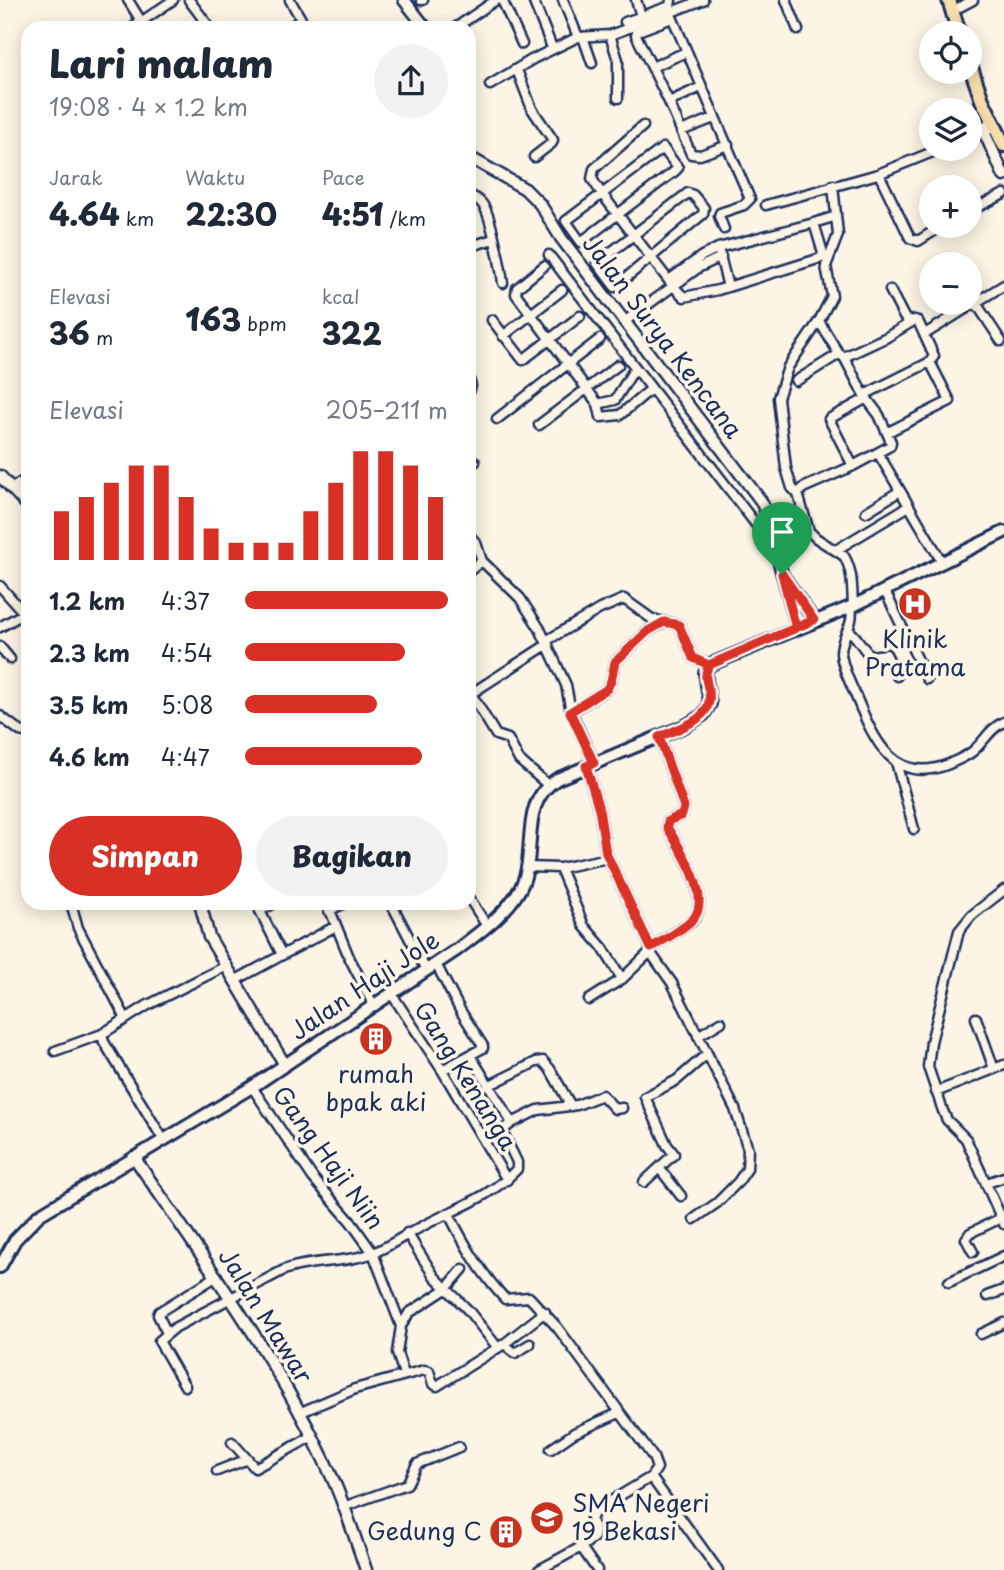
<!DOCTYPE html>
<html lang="id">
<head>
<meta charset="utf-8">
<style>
  body { margin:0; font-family:"Playpen Sans",sans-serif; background:#f2f2f3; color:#1f2937; height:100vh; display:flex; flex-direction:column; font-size:26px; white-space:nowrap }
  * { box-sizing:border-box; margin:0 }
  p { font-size:23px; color:#747a83 }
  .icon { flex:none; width:38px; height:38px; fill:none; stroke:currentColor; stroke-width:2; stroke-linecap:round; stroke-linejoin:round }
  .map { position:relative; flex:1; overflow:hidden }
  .drawer { position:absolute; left:21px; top:21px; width:455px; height:889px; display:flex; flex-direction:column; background:#fff; border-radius:21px; box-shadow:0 4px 18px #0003 }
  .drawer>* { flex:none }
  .tools { position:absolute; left:919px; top:21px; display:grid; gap:14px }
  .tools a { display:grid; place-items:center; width:63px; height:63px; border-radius:50%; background:#fff; box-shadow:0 4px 18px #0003; font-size:35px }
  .pin { position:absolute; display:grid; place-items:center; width:60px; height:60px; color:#fff; margin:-72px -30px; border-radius:50% 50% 50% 0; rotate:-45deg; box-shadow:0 0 7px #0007 }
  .pin .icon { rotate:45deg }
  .round { display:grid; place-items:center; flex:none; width:74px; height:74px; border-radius:37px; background:#f2f2f3 }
  .summary { display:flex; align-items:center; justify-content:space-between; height:119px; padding:0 28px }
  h1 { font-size:38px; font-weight:800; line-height:52px }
  .metrics { display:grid; grid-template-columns:repeat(3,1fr); gap:10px; height:119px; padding:7px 28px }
  .metrics div { display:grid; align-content:center }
  .metrics b { font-size:30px; font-weight:800 }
  .metrics small { font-size:19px; font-weight:400 }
  .metrics p { font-size:19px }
  .chart { height:196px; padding:14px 28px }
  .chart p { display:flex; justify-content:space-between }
  .chart svg { width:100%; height:126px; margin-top:7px; stroke:#d93025; stroke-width:6 }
  .action { display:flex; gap:14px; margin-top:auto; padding:14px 28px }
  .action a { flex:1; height:80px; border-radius:42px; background:#d93025; color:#fff; font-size:28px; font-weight:800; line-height:80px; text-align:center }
  .action a+a { background:#f2f2f3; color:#1f2937 }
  ul { padding:0 28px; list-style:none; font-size:23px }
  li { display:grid; grid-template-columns:112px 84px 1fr; align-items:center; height:52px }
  li i { height:18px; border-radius:9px; background:#d93025 }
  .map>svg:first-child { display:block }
</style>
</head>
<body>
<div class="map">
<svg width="1004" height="1570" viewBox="0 0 1004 1570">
  <rect width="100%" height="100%" fill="#fcf5e5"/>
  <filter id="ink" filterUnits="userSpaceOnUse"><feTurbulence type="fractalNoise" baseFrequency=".0143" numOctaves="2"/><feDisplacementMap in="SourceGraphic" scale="14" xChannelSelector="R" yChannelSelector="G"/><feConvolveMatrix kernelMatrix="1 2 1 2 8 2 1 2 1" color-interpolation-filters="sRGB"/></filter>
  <g filter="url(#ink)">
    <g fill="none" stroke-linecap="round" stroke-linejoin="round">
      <g stroke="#1b2f5e" stroke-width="13">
        <path id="minor" d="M128,0L141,21
          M189,0L210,28
          M421,0H423
          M502,0L522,44
          M533,0L551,45
          M563,0L578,37
          M636,0L641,16
          M786,0L798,30
          M954,10L973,0
          M670,12L750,199L744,205L720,213L719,216L724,229
          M672,18L638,31L636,35L669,102L691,154L700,155L728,145
          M625,22L670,6L671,0
          M132,28L173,0
          M290,28L301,19L290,0
          M455,28L496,0
          M610,35L618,60V98
          M583,37L592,63
          M652,67L686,52
          M517,70L532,109L553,140L552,143L534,157
          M490,85L533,59L578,37L610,35L703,0
          M669,102L701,87
          M643,126L594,169L592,179L602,194L663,148L678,168L675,171L581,242L566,221L602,194L673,286L684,297L718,290L821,258L823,253L814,223L718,248
          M681,131L714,118
          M970,133L981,127L986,128
          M881,178L910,238L918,241L942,226
          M833,185L838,235L826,266L832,296L819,321L788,367L778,398L786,468L792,488L798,494L809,531L816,538L844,556C853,571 852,588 853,606
          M688,193L693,195L704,208L703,214L615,287L597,263Z
          M469,195C475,198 479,199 483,205C491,215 501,268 503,283
          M766,205L878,174L940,149
          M970,211L1004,194
          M814,223L833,217
          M469,247L493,239
          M549,255L774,548
          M544,266L517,288L516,294L598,404L601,417L620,415L651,389
          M669,280L702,256L718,248L728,287
          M976,303L1001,341
          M492,320L523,360L580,316
          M819,321L839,354
          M624,322L698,268L721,257
          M925,334L1004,285
          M503,336L562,290
          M469,379L471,386L469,391
          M796,381L839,354L844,357L887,337L915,320
          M864,395L930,362L934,356L918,321L907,320L904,317L890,290
          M598,404L615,400L635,368
          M497,419L600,339
          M539,425L618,365
          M888,432L950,401L930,362
          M878,453L942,562
          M469,456L475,462
          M853,466L829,419L867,398
          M12,488L28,478
          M798,494L803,488L853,466L890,446L891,442L879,415L864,395L844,357
          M866,512L900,491
          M469,535L476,543L482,561L520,598L540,629L566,685L571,712L594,763
          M836,550L909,506
          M469,571L482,561
          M782,577L796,628
          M0,586L24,613
          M885,591L927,679
          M851,606C855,627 841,634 841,653C842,668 851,684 857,699C874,740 894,786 949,764C957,760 966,757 973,751C985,741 989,729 1004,722
          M0,627L28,611
          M848,630C857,635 862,649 871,656L886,654L897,676
          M546,641L600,609L624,599L652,619L665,622
          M0,647L10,659
          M469,695L548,644
          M472,695L496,735L508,739L519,760L548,785
          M571,712L607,689L611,681L615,662L648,631L665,622L679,625L693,658L709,665
          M0,716L20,731L28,733
          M896,762L914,829
          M586,766L599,809L606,853L651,948L650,952L672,983L735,1109L748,1149L747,1169L738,1182L717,1203L694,1219
          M527,867L560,868L608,858
          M560,868L584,926L603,948L622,979L650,952
          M1004,890L972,915L959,931L931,1042L928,1067L943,1111L947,1120L966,1139L1004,1224
          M469,898L487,926
          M71,903L78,928L125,1017
          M274,903L260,911L282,955
          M327,903L349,957L374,1006
          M395,903L392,905L426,970
          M329,911L344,903
          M651,948C664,939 680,931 692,921C714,899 679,847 667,827L668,821L682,815L684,807L659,737
          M436,964L460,1010L483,1046V1048L442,1070
          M236,980L336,926
          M391,993L442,1070L507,1180
          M589,1000L622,979
          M976,1018L994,1069
          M698,1036L721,1022
          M55,1051L102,1034
          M470,1055L512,1123
          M488,1086L536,1062L543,1061L550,1069L571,1106
          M252,1087L313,1178L351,1222L373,1253L401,1326L397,1353L404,1374
          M936,1092L1004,1065
          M163,1139L104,1042L102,1034L148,1005L226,966
          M660,1169L681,1196
          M644,1182L674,1154L667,1145L645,1097L677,1080L707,1054
          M987,1183L1004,1177
          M449,1214C465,1246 481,1273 505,1299L529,1297L557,1327L653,1457L657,1468L651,1477L718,1570
          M407,1233L434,1276L468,1310L498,1348
          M973,1252L966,1239L970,1233L1001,1218
          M949,1282L1004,1256
          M987,1296L1004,1290
          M401,1326L409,1313L446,1289L463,1269
          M167,1333L158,1315L159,1312L217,1276
          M981,1334L1004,1323
          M504,1344L515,1353L530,1344
          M185,1386L159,1341L176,1327L284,1270C313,1259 344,1264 373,1253C390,1246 405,1235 421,1227C454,1209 490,1198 517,1169V1162L502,1131L512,1123L538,1110L577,1105L602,1095L615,1109L622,1108
          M299,1413L355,1389L424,1370L429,1371L433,1384L437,1386L504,1344L545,1312
          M232,1442L255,1468L311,1437
          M551,1449L574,1433L619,1413
          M217,1471L248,1459
          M343,1507L407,1484L417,1464L459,1447
          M581,1547L597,1570
          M539,1570L581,1547L594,1537L595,1531L591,1519L596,1510L651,1477"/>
      </g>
      <g stroke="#1b2f5e" stroke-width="15">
        <path id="tertiary" d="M404,0L426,28
          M991,118L985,134L1004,176
          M469,157L525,189L540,204L561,238L761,501L768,517L782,574L814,620
          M0,476L28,506
          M200,903L209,937L285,1065
          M134,1157C204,1260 279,1360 331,1475C345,1505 355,1538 366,1570"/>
      </g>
      <g stroke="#1b2f5e" stroke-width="16">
        <path id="secondary" d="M0,1267L15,1240L39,1215L252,1087L458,949C480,932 506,914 520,889C539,854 517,804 557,779L687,725L703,715L710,704L705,673L709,665L853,606L1004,532"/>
      </g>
      <g stroke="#1b2f5e" stroke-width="18">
        <path id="primary" d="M949,0L959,33
          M970,65L982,100L1004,145"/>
      </g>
      <use href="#minor" stroke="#fcf5e5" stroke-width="8"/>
      <use href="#tertiary" stroke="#fcf5e5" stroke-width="10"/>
      <use href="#secondary" stroke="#fcf5e5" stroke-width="10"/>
      <use href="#primary" stroke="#f8deab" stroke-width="12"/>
    </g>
  </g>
  <g fill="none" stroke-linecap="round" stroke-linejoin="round" filter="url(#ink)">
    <g stroke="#fff" stroke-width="14">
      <path id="route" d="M782,574L796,628L709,665C703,675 707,682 709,692C714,720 679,728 659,737L684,807L682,815L668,821L667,827C679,847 713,897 693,919C682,931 664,939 651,948L606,853L599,809L586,766L594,763L570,712L607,689L611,681L615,662L648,631L664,622L679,625L693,658L709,665L814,620L782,574"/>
    </g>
    <use href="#route" stroke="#d93025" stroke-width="9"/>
  </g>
  <defs>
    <g id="hospital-disc" transform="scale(1.75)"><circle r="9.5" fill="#c8321e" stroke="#fcf5e5"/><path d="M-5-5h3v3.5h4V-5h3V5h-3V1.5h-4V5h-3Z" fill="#fff"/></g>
    <g id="building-disc" transform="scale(1.75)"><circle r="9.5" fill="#c8321e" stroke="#fcf5e5"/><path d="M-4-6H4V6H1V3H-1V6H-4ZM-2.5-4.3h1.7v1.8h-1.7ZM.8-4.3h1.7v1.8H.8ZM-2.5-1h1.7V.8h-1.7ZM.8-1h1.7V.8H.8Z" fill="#fff"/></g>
    <g id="school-disc" transform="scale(1.75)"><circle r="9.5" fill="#c8321e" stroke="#fcf5e5"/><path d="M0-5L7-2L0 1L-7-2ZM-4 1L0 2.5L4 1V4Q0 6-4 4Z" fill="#fff"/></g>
  </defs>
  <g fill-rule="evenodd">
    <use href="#hospital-disc" x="915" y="604"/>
    <use href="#building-disc" x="376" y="1039"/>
    <use href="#school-disc" x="547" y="1518"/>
    <use href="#building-disc" x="506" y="1532"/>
  </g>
  <g text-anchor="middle" stroke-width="7" stroke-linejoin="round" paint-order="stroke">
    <g font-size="24" fill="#1b2f5e" stroke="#fcf5e5">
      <text transform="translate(662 337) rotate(53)" y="8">Jalan Surya Kencana</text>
      <text transform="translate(365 986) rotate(-34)" y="8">Jalan Haji Jole</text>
      <text transform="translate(465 1076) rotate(58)" y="8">Gang Kenanga</text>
      <text transform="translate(328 1158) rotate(54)" y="8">Gang Haji Niin</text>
      <text transform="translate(265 1316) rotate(58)" y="8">Jalan Mawar</text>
    </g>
    <g font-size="24" fill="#1b2f5e" stroke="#fcf5e5">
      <text x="915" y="648">Klinik<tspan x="915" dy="28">Pratama</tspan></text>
      <text x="376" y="1083">rumah<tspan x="376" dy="28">bpak aki</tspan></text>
      <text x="572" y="1512" text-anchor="start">SMA Negeri<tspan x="572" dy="28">19 Bekasi</tspan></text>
      <text x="482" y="1540" text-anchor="end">Gedung C</text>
    </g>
  </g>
</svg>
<div class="tools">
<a><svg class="icon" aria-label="locate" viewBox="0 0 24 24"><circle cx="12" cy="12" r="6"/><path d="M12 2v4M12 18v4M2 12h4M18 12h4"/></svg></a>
<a><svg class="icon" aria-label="layers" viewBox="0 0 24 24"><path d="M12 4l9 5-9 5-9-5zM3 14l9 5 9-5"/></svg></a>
<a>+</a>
<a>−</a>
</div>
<div class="pin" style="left:782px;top:574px;background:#1e9e55"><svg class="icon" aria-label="arrive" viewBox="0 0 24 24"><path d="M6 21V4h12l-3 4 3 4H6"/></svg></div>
<section class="drawer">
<div class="summary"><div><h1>Lari malam</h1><p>19:08 · 4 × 1.2 km</p></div><a class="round"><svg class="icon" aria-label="share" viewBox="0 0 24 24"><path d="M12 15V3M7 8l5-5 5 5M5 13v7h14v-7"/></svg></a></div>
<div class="metrics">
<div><p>Jarak</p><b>4.64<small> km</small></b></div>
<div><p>Waktu</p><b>22:30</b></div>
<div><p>Pace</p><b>4:51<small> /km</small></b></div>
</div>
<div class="metrics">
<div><p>Elevasi</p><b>36<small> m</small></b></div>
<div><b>163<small> bpm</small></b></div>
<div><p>kcal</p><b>322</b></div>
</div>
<div class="chart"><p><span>Elevasi</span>205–211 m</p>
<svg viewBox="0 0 160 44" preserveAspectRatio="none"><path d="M5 44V27M15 44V22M25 44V17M35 44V11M45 44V11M55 44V22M65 44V33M75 44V38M85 44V38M95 44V38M105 44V27M115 44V17M125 44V6M135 44V6M145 44V11M155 44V22"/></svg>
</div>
<ul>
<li><b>1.2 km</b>4:37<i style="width:100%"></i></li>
<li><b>2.3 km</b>4:54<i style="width:79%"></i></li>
<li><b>3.5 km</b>5:08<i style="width:65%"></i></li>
<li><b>4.6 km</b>4:47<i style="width:87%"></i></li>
</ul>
<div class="action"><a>Simpan</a><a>Bagikan</a></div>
</section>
</div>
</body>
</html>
